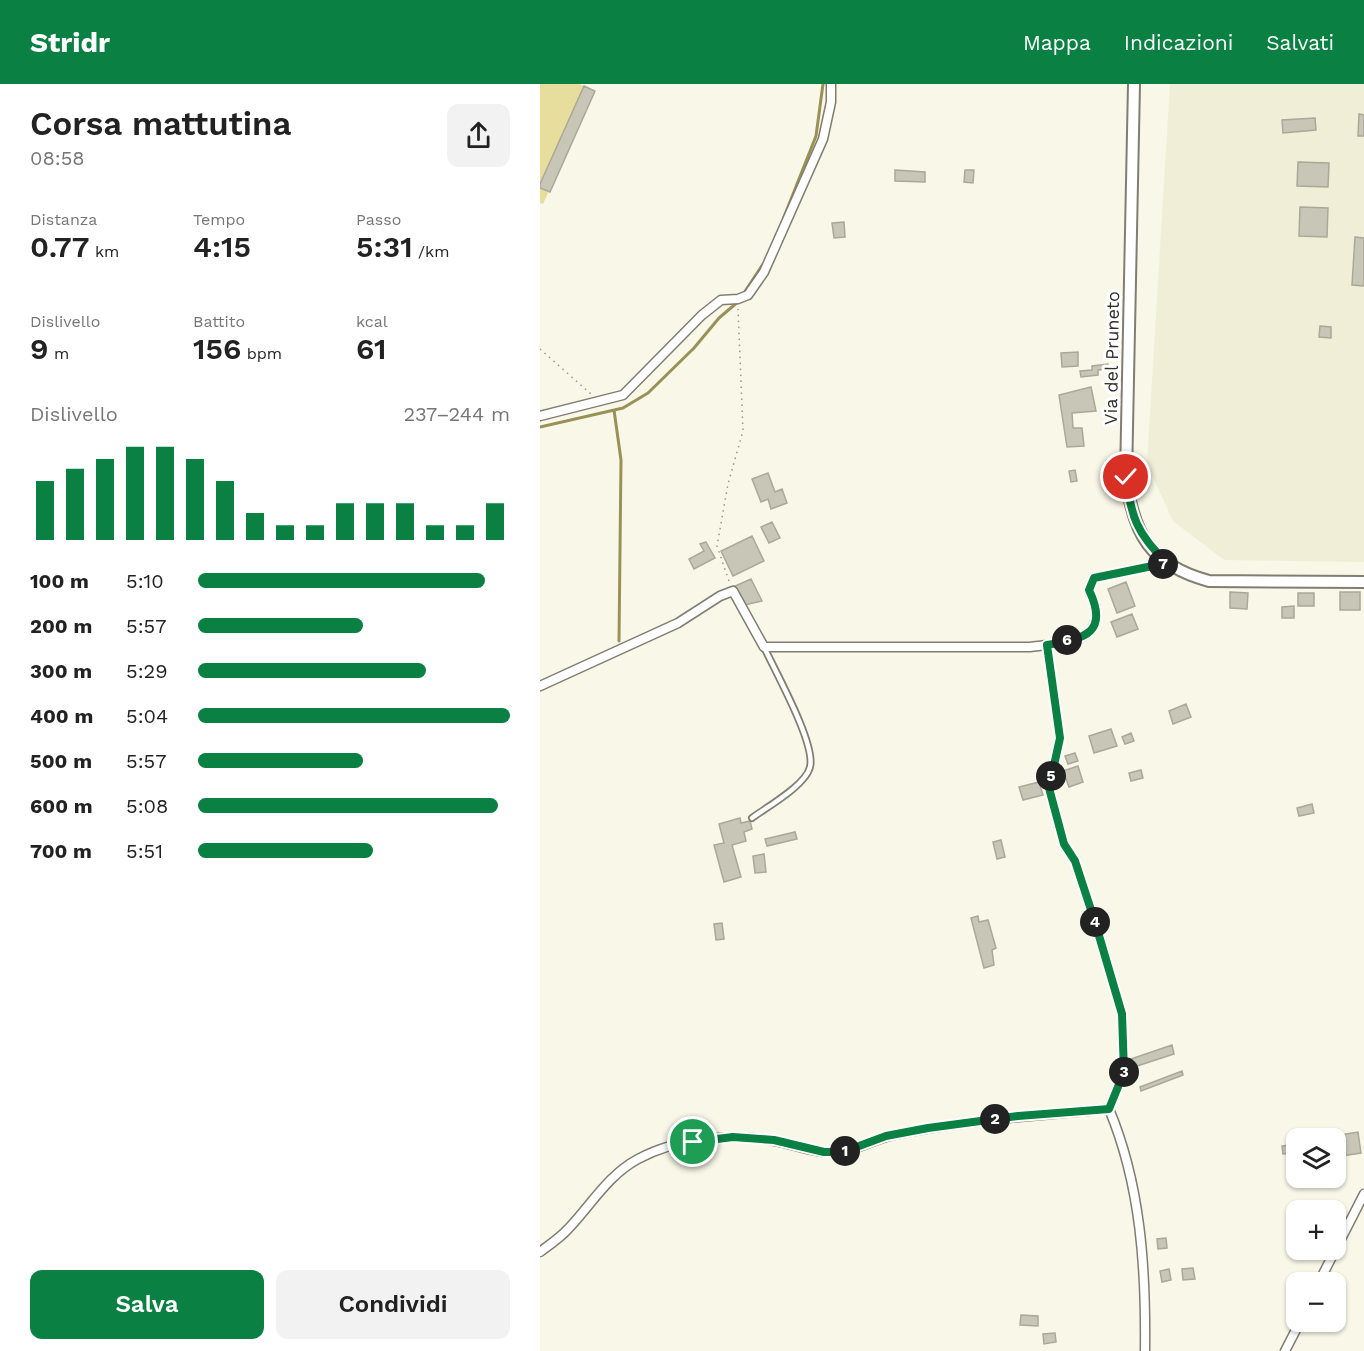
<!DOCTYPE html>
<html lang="it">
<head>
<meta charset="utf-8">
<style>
  body { margin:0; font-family:"Work Sans",sans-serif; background:#f2f2f2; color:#222; height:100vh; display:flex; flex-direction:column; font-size:22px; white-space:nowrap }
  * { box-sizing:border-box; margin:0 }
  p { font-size:20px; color:#767676 }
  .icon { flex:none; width:33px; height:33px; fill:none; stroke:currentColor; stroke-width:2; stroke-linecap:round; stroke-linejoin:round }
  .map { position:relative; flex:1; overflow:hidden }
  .drawer { display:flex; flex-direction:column; background:#fff; width:540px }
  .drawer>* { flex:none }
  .controls { position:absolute; left:746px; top:1044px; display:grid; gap:12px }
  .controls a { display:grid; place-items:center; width:60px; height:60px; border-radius:12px; background:#fff; box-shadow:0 2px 4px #0004; font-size:30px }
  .pin { position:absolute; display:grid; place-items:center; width:51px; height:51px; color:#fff; margin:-26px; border:3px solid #fff; border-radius:50%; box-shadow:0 2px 6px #0007 }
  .km { position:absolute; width:30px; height:30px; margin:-15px; border-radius:50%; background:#222; color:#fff; font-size:16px; line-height:30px; text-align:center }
  .round { display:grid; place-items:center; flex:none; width:63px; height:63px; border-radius:12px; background:#f2f2f2 }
  .headline { display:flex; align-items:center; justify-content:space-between; height:102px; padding:0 30px }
  h1 { font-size:33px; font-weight:600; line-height:45px }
  .stats { display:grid; grid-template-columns:repeat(3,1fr); gap:9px; height:102px; padding:6px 30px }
  .stats div { display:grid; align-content:center }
  .stats b { font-size:30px; font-weight:600 }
  .stats small { font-size:16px; font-weight:400 }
  .stats p { font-size:16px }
  .chart { height:168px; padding:12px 30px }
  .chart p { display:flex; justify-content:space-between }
  .chart svg { width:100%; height:108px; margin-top:6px; stroke:#0b8043; stroke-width:6 }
  .button { display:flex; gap:12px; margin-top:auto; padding:12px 30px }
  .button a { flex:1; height:69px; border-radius:12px; background:#0b8043; color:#fff; font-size:24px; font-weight:600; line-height:69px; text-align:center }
  .button a+a { background:#f2f2f2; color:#222 }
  ul { padding:0 30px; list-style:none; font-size:20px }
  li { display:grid; grid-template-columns:96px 72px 1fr; align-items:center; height:45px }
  li i { height:15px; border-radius:8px; background:#0b8043 }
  header { display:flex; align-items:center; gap:36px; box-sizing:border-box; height:84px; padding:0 30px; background:#0b8043; color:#fff }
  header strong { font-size:28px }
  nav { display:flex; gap:33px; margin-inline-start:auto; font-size:21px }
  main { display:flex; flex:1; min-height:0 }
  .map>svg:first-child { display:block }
</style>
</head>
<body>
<header>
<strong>Stridr</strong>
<nav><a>Mappa</a><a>Indicazioni</a><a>Salvati</a></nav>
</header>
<main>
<section class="drawer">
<div class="headline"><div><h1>Corsa mattutina</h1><p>08:58</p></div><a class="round"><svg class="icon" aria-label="share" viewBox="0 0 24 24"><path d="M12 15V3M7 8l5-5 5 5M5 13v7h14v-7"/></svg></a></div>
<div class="stats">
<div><p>Distanza</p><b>0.77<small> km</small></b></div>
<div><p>Tempo</p><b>4:15</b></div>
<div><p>Passo</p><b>5:31<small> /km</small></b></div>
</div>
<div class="stats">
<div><p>Dislivello</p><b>9<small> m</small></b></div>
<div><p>Battito</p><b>156<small> bpm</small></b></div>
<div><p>kcal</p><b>61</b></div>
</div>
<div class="chart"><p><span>Dislivello</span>237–244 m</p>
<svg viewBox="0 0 160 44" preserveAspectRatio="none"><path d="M5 44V20M15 44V15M25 44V11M35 44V6M45 44V6M55 44V11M65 44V20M75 44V33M85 44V38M95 44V38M105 44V29M115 44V29M125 44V29M135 44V38M145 44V38M155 44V29"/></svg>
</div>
<ul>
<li><b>100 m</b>5:10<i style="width:92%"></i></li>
<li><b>200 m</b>5:57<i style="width:53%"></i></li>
<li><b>300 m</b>5:29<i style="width:73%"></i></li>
<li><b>400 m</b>5:04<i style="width:100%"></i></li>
<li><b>500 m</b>5:57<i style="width:53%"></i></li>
<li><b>600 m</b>5:08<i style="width:96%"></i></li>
<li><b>700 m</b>5:51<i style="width:56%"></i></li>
</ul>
<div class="button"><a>Salva</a><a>Condividi</a></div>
</section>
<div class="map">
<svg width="824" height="1267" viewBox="0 0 824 1267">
  <rect width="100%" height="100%" fill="#f9f7e7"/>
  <path fill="#f0eed6" d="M630,0H824V478L684,476L633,437L607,380Z"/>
  <path fill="#e7de9d" d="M0,0H39L55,7L3,120L0,119Z"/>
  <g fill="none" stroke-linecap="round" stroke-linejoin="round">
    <path stroke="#999157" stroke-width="3" d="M244,133L276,52L283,0
      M202,212L223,180
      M74,326L81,376L79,557
      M0,343L83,324L108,309L154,264L179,234L199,217"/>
  </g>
  <path fill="#c8c6b7" stroke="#aaa899" stroke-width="1.5" d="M44,2L55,7L10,108L0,104V100Z
    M819,30L824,31V52H818Z
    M775,34L776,46L743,49L742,36Z
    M758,78L789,79L788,103L757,102Z
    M355,86L385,88V98L355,97Z
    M425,86H434L433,99L424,98Z
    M760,123L788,124L787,153L759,152Z
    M304,138L305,153L294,154L292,139Z
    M815,153L824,154V202L812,201Z
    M780,242L791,243V254L779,253Z
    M538,268V282L522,283L521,269Z
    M568,280L569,285L558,286V291L541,293L540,287L552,286V282Z
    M551,303L556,327L532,329L533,344H542L544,362L527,363L519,311Z
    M535,386L537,397L531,398L529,387Z
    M228,389L235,408L242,405L247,419L231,425L228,415L221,418L212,395Z
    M232,438L240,454L229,459L221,443Z
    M212,452L224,477L193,492L181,467Z
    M166,458L175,474L154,485L149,475L164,467L160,460Z
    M211,495L222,517L205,521L195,502Z
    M586,498L595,522L577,529L568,505Z
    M690,508L708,509L707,525L690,524Z
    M800,508H820V526H800Z
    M758,509H774V522H758Z
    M754,522V534H742V523Z
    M592,530L598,545L577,553L571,538Z
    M646,620L651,633L633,640L629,627Z
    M571,645L577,662L554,669L549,652Z
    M591,649L594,657L585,660L582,653Z
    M535,669L538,677L528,680L525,672Z
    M538,682L543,698L529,703L523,687Z
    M601,686L603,694L591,697L589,689Z
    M499,698L503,711L483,716L479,703Z
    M772,720L774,729L759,732L757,724Z
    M200,734L201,739L210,737L212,745L204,748L206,757L192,761L201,793L184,798L174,761L184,759L179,740Z
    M255,748L257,755L227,762L225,755Z
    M461,756L465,773L457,775L453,758Z
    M224,770L226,788L215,789L213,772Z
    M438,832L439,838L448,836L456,864L452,866L454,881L444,884L431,834Z
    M182,839L184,855L176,856L174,840Z
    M632,961L634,970L591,984L588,976Z
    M642,987L643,991L601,1007L600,1003Z
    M818,1048L821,1069L795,1073V1056L800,1055V1051Z
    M783,1049L784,1054H771V1051Z
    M751,1061L752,1069L743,1070L742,1062Z
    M626,1154L627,1164L618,1165L617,1155Z
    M653,1184L655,1195L643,1196L642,1185Z
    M629,1185L631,1196L622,1198L620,1187Z
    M481,1231L498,1232V1242L480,1241Z
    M515,1249L516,1258L504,1260L503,1250Z"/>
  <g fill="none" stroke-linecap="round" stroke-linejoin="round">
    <g stroke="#807e70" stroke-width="8">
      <path id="service" d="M212,734C227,723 266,701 270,683C276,660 235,587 224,563"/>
    </g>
    <g stroke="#807e70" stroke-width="11">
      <path id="minor" d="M0,332L83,311L162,231L181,216L198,215L208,211L224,188L283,55L291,18V0
        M0,602L138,539L180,512L193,507L224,563H490C530,558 573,557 549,506L554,494L627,479
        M0,1168C9,1161 20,1154 28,1145C51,1121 68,1091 98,1075C137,1054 191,1049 235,1057C257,1061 279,1071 302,1068C321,1064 339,1053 358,1050C428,1036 499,1031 569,1025C601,1101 606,1185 605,1267
        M779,1198L824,1110
        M745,1267L760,1238"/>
    </g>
    <g stroke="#807e70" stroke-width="14">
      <path id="tertiary" d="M594,0L586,393C593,450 610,481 669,497L824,498"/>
    </g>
    <path stroke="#99988c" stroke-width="1.5" stroke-dasharray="1.5 4.5" stroke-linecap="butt" d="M0,265L51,310
      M189,497L177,462L188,400L203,347L198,225
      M508,571L520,654L509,704L524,760L535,777L555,838L582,930L584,988L572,1017"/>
    <use href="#service" stroke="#fff" stroke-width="4.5"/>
    <use href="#minor" stroke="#fff" stroke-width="8"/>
    <use href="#tertiary" stroke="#fff" stroke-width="10"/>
  </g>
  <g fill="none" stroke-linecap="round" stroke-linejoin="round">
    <g stroke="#fff" stroke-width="12">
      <path id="route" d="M153,1058L193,1053L234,1056L284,1068H303L346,1052L388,1044L478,1032L569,1025L584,988L582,930L555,838L535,777L524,760L509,704L520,654L507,561C546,555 569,548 549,506L554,494L627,479C597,450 591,433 586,393"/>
    </g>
    <use href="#route" stroke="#0b8043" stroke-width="8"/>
  </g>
  <g text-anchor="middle" stroke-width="6" stroke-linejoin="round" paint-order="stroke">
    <g font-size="18" fill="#31312a" stroke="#fff">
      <text transform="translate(572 274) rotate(-89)" y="6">Via del Pruneto</text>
    </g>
  </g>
</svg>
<div class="controls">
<a><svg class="icon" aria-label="layers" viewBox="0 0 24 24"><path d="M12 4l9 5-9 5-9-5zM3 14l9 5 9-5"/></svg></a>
<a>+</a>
<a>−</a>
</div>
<div class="pin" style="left:153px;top:1058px;background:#1e9e55"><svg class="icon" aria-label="arrive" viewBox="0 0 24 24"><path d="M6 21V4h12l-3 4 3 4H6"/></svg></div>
<div class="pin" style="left:586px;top:393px;background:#d93025"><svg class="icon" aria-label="check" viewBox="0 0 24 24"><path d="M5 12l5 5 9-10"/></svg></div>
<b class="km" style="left:305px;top:1067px">1</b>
<b class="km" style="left:455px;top:1035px">2</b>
<b class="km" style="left:584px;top:988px">3</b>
<b class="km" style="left:555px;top:838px">4</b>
<b class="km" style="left:511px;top:692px">5</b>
<b class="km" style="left:527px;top:556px">6</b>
<b class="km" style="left:623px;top:480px">7</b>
</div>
</main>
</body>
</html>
